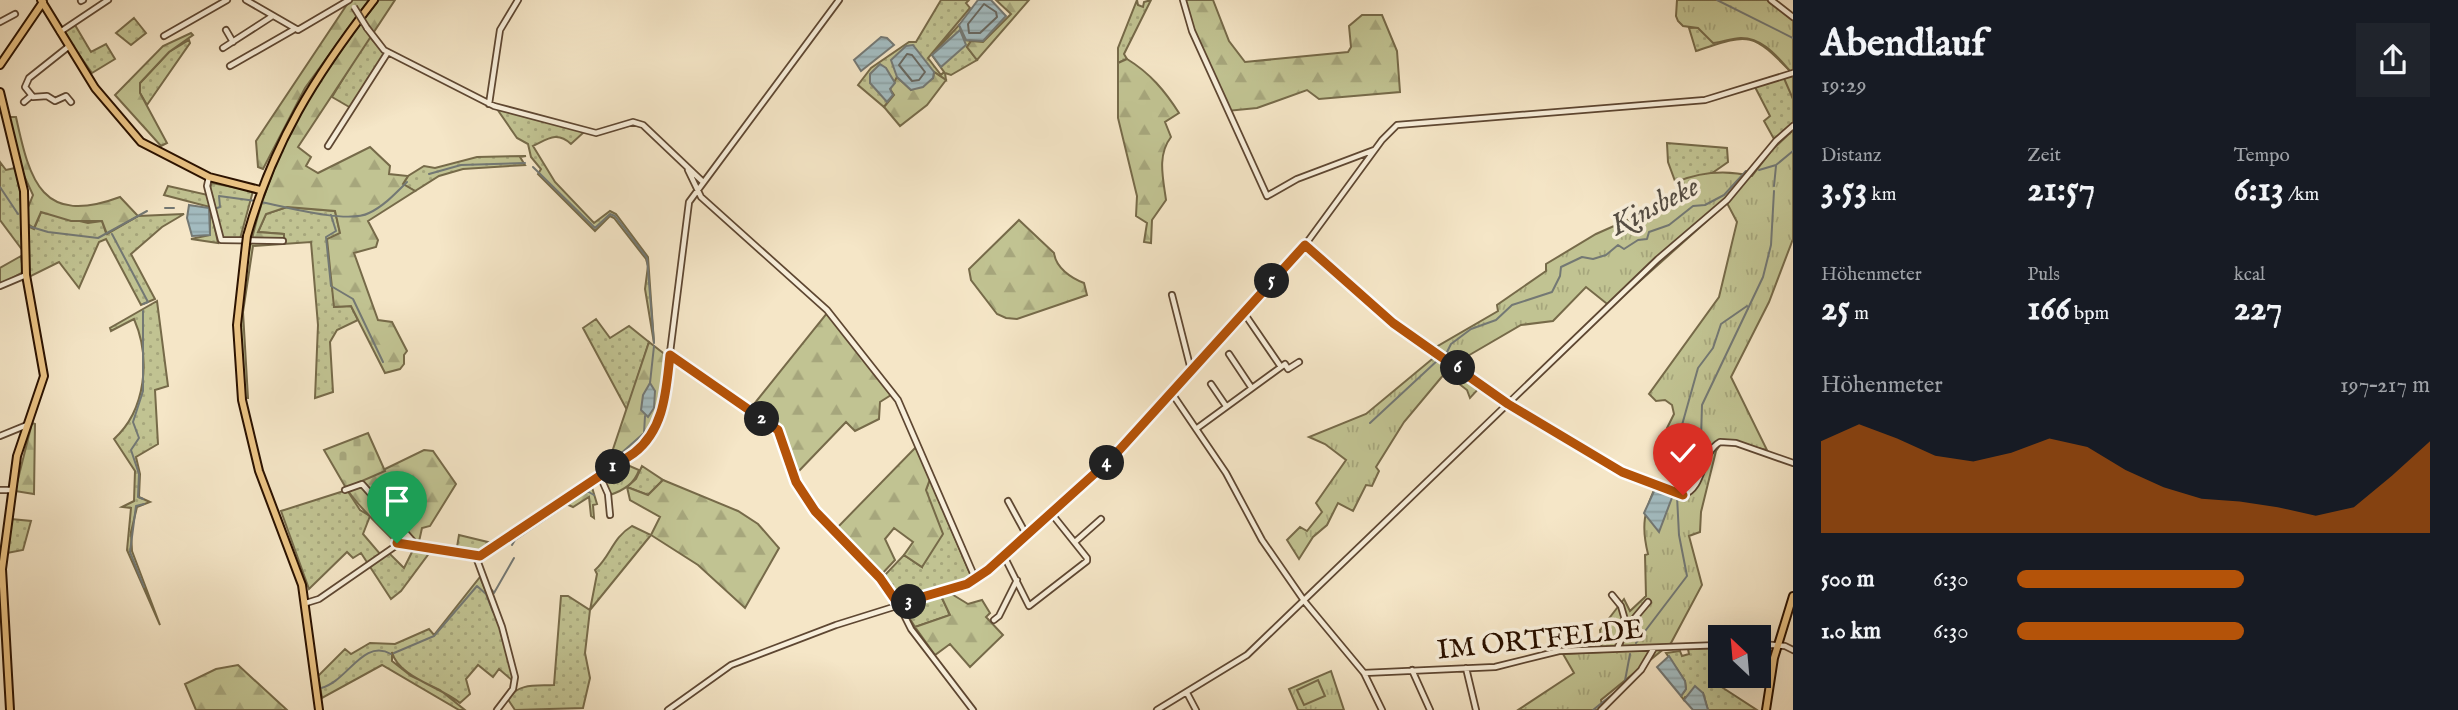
<!DOCTYPE html>
<html lang="de">
<head>
<meta charset="utf-8">
<style>
  body { margin:0; font-family:"IM FELL English",serif; background:#20242c; color:#f1f3f6; height:100vh; display:flex; flex-direction:column; font-size:26px; white-space:nowrap }
  * { box-sizing:border-box; margin:0 }
  p { font-size:23px; color:#9ea1a6 }
  .icon { flex:none; width:38px; height:38px; fill:none; stroke:currentColor; stroke-width:2; stroke-linecap:round; stroke-linejoin:round }
  .map { position:relative; flex:1; overflow:hidden }
  .sheet { display:flex; flex-direction:column; background:#171b24; width:665px }
  .sheet>* { flex:none }
  .needle { width:46px; rotate:334deg }
  .buttons { position:absolute; left:1708px; top:625px; display:grid; gap:14px }
  .buttons a { display:grid; place-items:center; width:63px; height:63px; border-radius:0px; background:#171b24; box-shadow:0 7px 28px #0002; font-size:35px }
  .pin { position:absolute; display:grid; place-items:center; width:60px; height:60px; color:#fff; margin:-72px -30px; border-radius:50% 50% 50% 0; rotate:-45deg; box-shadow:0 0 7px #0007 }
  .pin .icon { rotate:45deg }
  .km { position:absolute; width:35px; height:35px; margin:-18px; border-radius:50%; background:#222; color:#fff; font-size:19px; line-height:35px; text-align:center }
  .round { display:grid; place-items:center; flex:none; width:74px; height:74px; border-radius:0px; background:#20242c }
  .headline { display:flex; align-items:center; justify-content:space-between; height:119px; padding:0 28px }
  h1 { font-size:38px; font-weight:800; line-height:52px }
  .metrics { display:grid; grid-template-columns:repeat(3,1fr); gap:10px; height:119px; padding:7px 28px }
  .metrics div { display:grid; align-content:center }
  .metrics b { font-size:35px; font-weight:800 }
  .metrics small { font-size:19px; font-weight:400 }
  .metrics p { font-size:19px }
  .chart { height:196px; padding:14px 28px }
  .chart p { display:flex; justify-content:space-between }
  .chart svg { width:100%; height:126px; margin-top:7px; fill:#b45309; opacity:.7 }
  ul { padding:0 28px; list-style:none; font-size:23px }
  li { display:grid; grid-template-columns:112px 84px 1fr; align-items:center; height:52px }
  li i { height:18px; border-radius:9px; background:#b45309 }
  main { display:flex; flex:1; min-height:0 }
  .map>svg:first-child { display:block }
</style>
</head>
<body>
<main>
<div class="map">
<svg width="1793" height="710" viewBox="0 0 1793 710">
  <defs>
    <pattern id="grass-dots" width="8" height="8" patternUnits="userSpaceOnUse" patternTransform="scale(1.75)"><rect width="8" height="8" fill="#c1c392"/><path d="M2 2h.1M6 6h.1" fill="none" stroke="#a6a67c" stroke-width="1.8" stroke-linecap="round"/></pattern>
    <pattern id="forest-firs" width="22" height="20" patternUnits="userSpaceOnUse" patternTransform="scale(1.75)"><rect width="22" height="20" fill="#c1c392"/><path d="M5 1l3.5 6h-7zM16 11l3.5 6h-7z" fill="#a6a67c"/></pattern>
    <pattern id="cemetery-stones" width="16" height="16" patternUnits="userSpaceOnUse" patternTransform="scale(1.75)"><rect width="16" height="16" fill="#c1c392"/><path d="M2 7V4a2 2 0 0 1 4 0v3zM10 15v-3a2 2 0 0 1 4 0v3z" fill="#a6a67c"/></pattern>
    <pattern id="park-tufts" width="24" height="20" patternUnits="userSpaceOnUse" patternTransform="scale(1.75)"><rect width="24" height="20" fill="#c1c392"/><path d="M3 7l-1-3M5 7V3M7 7l1-3M15 17l-1-3M17 17v-4M19 17l1-3" fill="none" stroke="#a6a67c"/></pattern>
    <pattern id="water-rules" width="6" height="5" patternUnits="userSpaceOnUse" patternTransform="scale(1.75)"><rect width="6" height="5" fill="#a3bcc1"/><path d="M0 2.5h6" fill="none" stroke="#8ca1a4"/></pattern>
  </defs>
  <rect width="100%" height="100%" fill="#f5e6c7"/>
  <filter id="stains"><feTurbulence type="fractalNoise" baseFrequency=".00286" numOctaves="4"/><feColorMatrix values="0 0 0 0 .2 0 0 0 0 .09 0 0 0 0 .02 0 0 0 .5 -.17"/></filter>
  <radialGradient id="worn" r=".72"><stop offset=".6" stop-color="#630" stop-opacity="0"/><stop offset="1" stop-color="#630" stop-opacity=".3"/></radialGradient>
  <path fill="url(#grass-dots)" stroke="#766a49" stroke-width="2" d="M941,0H969L966,3L970,8L928,58L941,75L944,72L932,55L959,25L966,40L971,41L967,47L977,60L951,75L945,73L946,80L934,72L933,78L911,90L897,77L894,95L884,107L858,85L871,68L909,42H916Z
    M1137,0L1138,5L1143,7L1144,2L1151,0L1124,54L1127,59L1118,63V48Z
    M134,18L146,33L131,45L116,33Z
    M1793,21V123L1774,139L1764,121L1770,116L1755,87L1792,73C1751,31 1750,33 1696,51L1689,28Z
    M75,25L91,52L106,44L115,59L92,73L63,32Z
    M369,36L385,54L351,108L332,97Z
    M189,40L190,43L147,105L140,93V83L169,52Z
    M497,109L584,132L571,144C557,131 548,139 533,146L555,182L594,223L610,211L616,214L648,257L654,343L645,289L648,266L646,259L614,218L610,216L595,231L538,174L541,169L531,157L528,144L517,138Z
    M1667,143L1727,148L1728,162L1675,199L1679,192L1668,162Z
    M526,156L520,157L525,165L463,169L439,176L415,191L403,184L408,176L424,166L435,168L477,157Z
    M0,162L6,170L15,168L22,196L23,251L0,220Z
    M212,183L253,191L240,239L222,238L210,188Z
    M168,186L208,195L218,243L191,239L210,235V207L164,195Z
    M287,207L335,211L340,233L334,307L351,306L358,320L337,330L330,342L333,392L315,398L318,325L311,242L253,246L243,312L248,398H244C238,345 238,291 252,239L284,234L258,232L266,214Z
    M41,212L88,223L102,221L106,233L138,216L184,214L162,227L131,254L155,299L141,305L106,239L99,242L79,288L59,262L29,277L28,226L34,229Z
    M157,301L168,386L155,390L158,444L136,457L140,474L139,497L150,502L137,507L131,532L132,551L160,625L127,550L131,508L122,507L134,501L135,471L114,439C146,410 151,358 134,319L111,331L110,328Z
    M596,319L610,338L629,326L649,342L627,410L583,328Z
    M642,466L663,480L648,495L627,487L636,479Z
    M930,479L971,576L955,585L898,602L882,578L904,555L922,567L926,490Z
    M347,490L360,510L370,516L363,534L380,554L388,552L404,568L414,548L430,552L401,591L391,599L361,553L353,558L347,552L309,589L281,511Z
    M11,519L31,521L23,550L7,553Z
    M632,526L651,535L590,610L585,653L590,678L583,708L515,710L507,698C521,683 534,686 554,685L561,596H568L590,610L597,574L595,570C611,556 612,538 632,526Z
    M459,535L496,544L480,554L456,553Z
    M480,577L501,628L514,682L499,669L493,677L478,665L466,679L470,694L460,703C441,687 398,677 392,652V661L411,676L440,690L465,710H459L382,665L322,698L318,676L345,649L351,654L370,643L395,644L429,629L434,635Z
    M941,596L950,615L915,627L907,614L909,606Z
    M1720,648L1721,677L1717,684L1757,710H1708L1703,693L1685,697L1684,700L1681,696L1686,689L1685,681L1666,653L1680,651L1682,656L1689,654L1688,649Z"/>
  <path fill="url(#forest-firs)" stroke="#766a49" stroke-width="2" d="M350,0H369L305,88L263,169L258,167L256,141Z
    M379,0H395L298,147L311,157L306,166L318,173L370,147L390,166L389,174L408,176L403,184L415,191L368,221L378,240L376,247L354,253L378,320L392,322L407,351L404,355V364L400,369L385,373L351,306L334,307L327,239L340,233L335,211L287,207L266,214L258,232L284,234V238L252,239C273,147 321,73 379,0Z
    M996,0H1029L977,60L967,47L971,41L983,42L1011,14Z
    M1183,0H1213L1229,41L1245,62L1348,52L1351,47L1349,26L1362,15H1382L1397,51L1400,92L1319,99L1307,90L1257,108L1227,111L1189,30Z
    M191,33L193,35L169,52L140,83V93L167,143L161,146L115,95L163,46Z
    M1127,59C1150,73 1165,91 1179,113L1165,122L1171,137C1157,155 1163,178 1166,200L1152,220L1151,243L1144,242L1147,223L1136,216L1137,196L1118,118V63Z
    M934,72L946,80L927,105L900,126L884,107L894,95L890,89L897,77L911,90L933,78Z
    M9,117H16C30,182 42,226 120,197L138,216L107,234L102,221H71L41,212L34,228L28,224L27,210L33,195L21,169Z
    M1019,220L1054,253C1056,268 1071,278 1084,283L1087,295L1017,319L1006,318L997,314L971,280L969,269Z
    M21,256L23,272L0,285V268Z
    M827,313L891,395L880,402L879,419L855,431L846,422L795,475L780,430L750,409Z
    M649,342L667,356C663,416 657,435 606,470Z
    M32,423L35,424L34,494L15,491Z
    M916,447L930,479L926,490L943,534L922,567L904,555L913,542L894,528L885,539L895,560L880,576L834,531Z
    M424,450L433,451L456,484L430,526L422,528L418,546L396,543C378,524 360,509 346,488Z
    M663,480L738,511L758,524L779,548L745,608L698,565L651,535L660,517L630,500L627,487L648,495Z
    M591,484L597,504L593,505L594,518L591,516L589,497L573,507L564,503Z
    M950,593L968,604L982,600L990,613L986,617L1003,635L970,667L950,644L935,655L915,627L950,615L941,596Z
    M238,665L287,710H196L185,684L216,669Z"/>
  <path fill="url(#cemetery-stones)" stroke="#766a49" stroke-width="2" d="M368,433L385,471L346,488L324,450Z"/>
  <path fill="url(#park-tufts)" stroke="#766a49" stroke-width="2" d="M1677,0H1768L1793,20V99L1783,76L1792,73C1778,58 1764,38 1741,38C1732,38 1723,42 1713,43L1698,28L1683,26L1678,21L1676,16Z
    M1793,130V239L1769,302L1731,377L1767,450L1728,442L1720,445L1716,451L1701,512L1700,532L1689,536L1702,585L1671,643L1601,700L1603,710H1518L1574,673L1563,654L1602,652L1600,630L1624,599L1630,611L1646,596L1645,555L1648,554C1641,526 1644,511 1656,486L1675,491L1688,466L1674,460L1679,441L1667,428L1674,414L1672,405L1665,400L1656,401L1649,394L1719,297L1737,222L1727,203L1611,307L1586,287L1553,321L1521,325L1454,364L1482,385L1470,398L1467,390L1445,373L1404,422L1376,467L1379,471L1372,486L1366,485L1353,511L1338,503L1327,525L1313,537L1299,559L1287,540L1300,527L1307,531L1322,512L1316,503L1346,460L1325,444L1309,437L1366,414L1437,355L1431,350L1498,311L1497,305L1546,271V264L1596,234L1675,199L1679,192L1676,182C1700,172 1727,170 1752,176L1772,150Z
    M625,464L639,470C634,484 624,490 610,495L604,478Z
    M1331,671L1344,710H1298L1289,689Z"/>
  <path fill="#c1c392" stroke="#766a49" stroke-width="2" d="M1318,680L1325,696L1304,705L1297,690Z"/>
  <path fill="url(#water-rules)" stroke="#737874" stroke-width="2" d="M978,0H991L1006,16L983,41L966,40L959,25Z
    M960,30L966,45L941,67L932,55Z
    M881,37L887,38L894,45L861,71L854,60Z
    M913,45L934,72L933,78L923,87L911,90L897,77L891,60L906,46Z
    M880,64L886,68L895,83L890,89L893,95L887,102L870,83V74Z
    M189,205L209,208L210,235L192,236L187,218Z
    M650,383L655,391L654,408L648,417L641,410L643,395Z
    M1656,487L1673,495L1659,532L1644,513Z
    M1669,656L1685,681L1686,689L1681,696L1657,667Z
    M1695,686L1703,693L1708,710H1693L1684,700Z"/>
  <g fill="none" stroke-linecap="round" stroke-linejoin="round">
    <path stroke="#676760" stroke-width="2" d="M984,4L996,12L997,17L980,33H969L968,24Z
      M907,54L912,55L925,72L919,80L912,81L899,65Z"/>
    <path stroke="#737874" stroke-width="2" d="M1717,0L1793,38
      M533,167L595,228L610,214L615,216L647,258L654,343
      M1759,170L1776,165L1793,151
      M429,174L461,165L525,163
      M1774,186L1776,166
      M0,187L18,214
      M261,202C285,207 348,224 369,213C384,206 396,193 407,182
      M165,208H174
      M217,208L220,207L219,196L256,201
      M331,215L336,231L326,237L331,286L353,299L383,362
      M28,226L48,232L98,238L147,211
      M112,234L148,302L143,304
      M143,311V391L133,422L139,438L131,450L139,474L138,497L143,499
      M1445,356L1451,344L1471,329L1496,320L1512,305L1552,292L1560,276L1561,267L1582,257L1593,259L1606,255L1618,245L1624,249L1638,240L1647,239L1649,232L1669,225L1693,206L1705,205L1724,195L1746,171
      M650,383L654,346
      M1370,423L1439,359
      M1675,450L1698,368L1713,348L1721,324L1747,306
      M617,461L618,456L644,433L645,416
      M1680,491L1701,439L1702,405L1763,277L1771,245L1774,191
      M144,504L136,506L130,552L144,587
      M512,545L515,540L587,491L594,495
      M492,590L494,593L514,558
      M1636,643L1687,576L1679,535L1677,496
      M394,653L434,636L477,586L486,594L493,612
      M1624,686L1630,654
      M321,688C347,682 363,638 391,654
      M1593,710L1619,689"/>
    <g stroke="#5e4732" stroke-width="8">
      <path id="minor" d="M246,0L298,30L349,0
        M1183,0L1192,31L1267,196L1297,179L1374,150
        M1771,0L1793,17
        M81,1L83,0
        M0,22L15,14
        M367,28L384,50L494,106L596,133L633,122L643,125L703,182
        M226,30L233,42
        M60,32L108,0
        M164,36L227,0
        M68,47L29,78L25,87L33,97L47,96L55,101L66,96L71,102
        M223,48L271,17
        M230,66L293,30
        M24,102L31,96
        M489,104L500,30L518,0
        M328,146L388,52
        M688,170L701,197L827,310L898,400L976,580
        M209,177L207,186L221,240L283,241
        M1305,245L1393,323L1508,404L1622,472L1683,495C1705,488 1700,453 1720,442L1736,443L1793,463
        M0,286L26,275
        M1172,295L1191,370
        M1229,354L1251,387
        M670,356L778,430L796,482L815,511L880,578L898,604
        M1281,367L1285,364L1288,369L1299,362
        M1211,384L1226,406
        M1171,392L1226,473L1262,540L1305,602L1364,673L1382,710
        M1196,429L1281,367L1244,313
        M0,436L27,425
        M600,476L608,494L610,515
        M0,490H12
        M345,490L362,484L418,547
        M1008,501L1026,534
        M1075,542L1101,519
        M397,545L406,534
        M1004,556L1029,606L1087,561V558L1051,513
        M476,557L502,627L515,677L513,689L497,710
        M1612,595L1621,606L1627,627
        M306,603L319,599L397,545L471,557L483,555L634,453L648,439L663,408L689,202L839,0
        M903,603L904,615L911,629L973,710
        M994,620L999,616L1017,580
        M1759,644L1785,646L1793,650
        M1617,649L1627,627L1648,602
        M1466,668L1476,710
        M1412,670L1430,710
        M1364,673L1495,667L1559,651L1720,645
        M1187,693L1196,710
        M668,710L731,665L836,625L967,584L983,575L1113,457L1305,245L1382,140L1397,125L1705,100L1793,73
        M1157,710L1247,655L1658,259L1727,200L1776,141L1793,126
        M1601,710L1641,670L1654,648"/>
    </g>
    <g stroke="#2b1200" stroke-width="10">
      <path id="major" d="M41,0L95,88L141,142L209,177L260,190
        M0,65L43,2
        M0,92L24,191L26,275L44,376L17,456L2,569L10,710
        M247,236C273,143 315,76 374,0
        M246,244L237,325L242,400L259,471L302,585L319,710
        M1766,710L1774,658L1793,596"/>
    </g>
    <use href="#minor" stroke="#f8efdb" stroke-width="4.5"/>
    <use href="#major" stroke="#eac384" stroke-width="6"/>
    <g stroke="#5e4732" stroke-width="8" stroke-linecap="butt">
      <path id="minor-bridge" d="M354,7L367,28"/>
    </g>
    <g stroke="#2b1200" stroke-width="10" stroke-linecap="butt">
      <path id="major-bridge" d="M246,244L247,236"/>
    </g>
    <use href="#minor-bridge" stroke="#f8efdb" stroke-width="4.5"/>
    <use href="#major-bridge" stroke="#eac384" stroke-width="6"/>
  </g>
  <g fill="none" stroke-linecap="round" stroke-linejoin="round">
    <g stroke="#fff" stroke-width="14">
      <path id="route" d="M397,543L480,556L634,453C665,429 666,390 670,355L778,430L796,482L815,511L880,578L898,604L967,584L988,570L1113,457L1305,245L1393,323L1508,404L1622,472L1683,495"/>
    </g>
    <use href="#route" stroke="#b45309" stroke-width="9"/>
  </g>
  <g text-anchor="middle" stroke-width="7" stroke-linejoin="round" paint-order="stroke">
    <g font-size="28" fill="#2b1200" stroke="#f8efdb">
      <text transform="translate(1540 638) rotate(-6)" y="10">IM ORTFELDE</text>
    </g>
    <g font-size="30" font-style="italic" fill="#554e44" stroke="#f8efdb">
      <text transform="translate(1654 205) rotate(-27)" y="10">Kinsbeke</text>
    </g>
  </g>
  <rect width="100%" height="100%" filter="url(#stains)"/>
  <rect width="100%" height="100%" fill="url(#worn)"/>
</svg>
<div class="buttons">
<a><svg class="needle" viewBox="-14 -14 28 28"><path d="M0-13l5 13h-10z" fill="#e53935"/><path d="M0 13l5-13h-10z" fill="#9ea1a6"/></svg></a>
</div>
<div class="pin" style="left:397px;top:543px;background:#1e9e55"><svg class="icon" aria-label="arrive" viewBox="0 0 24 24"><path d="M6 21V4h12l-3 4 3 4H6"/></svg></div>
<div class="pin" style="left:1683px;top:495px;background:#d93025"><svg class="icon" aria-label="check" viewBox="0 0 24 24"><path d="M5 12l5 5 9-10"/></svg></div>
<b class="km" style="left:613px;top:467px">1</b>
<b class="km" style="left:762px;top:419px">2</b>
<b class="km" style="left:909px;top:602px">3</b>
<b class="km" style="left:1107px;top:463px">4</b>
<b class="km" style="left:1272px;top:281px">5</b>
<b class="km" style="left:1458px;top:368px">6</b>
</div>
<section class="sheet">
<div class="headline"><div><h1>Abendlauf</h1><p>19:29</p></div><a class="round"><svg class="icon" aria-label="share" viewBox="0 0 24 24"><path d="M12 15V3M7 8l5-5 5 5M5 13v7h14v-7"/></svg></a></div>
<div class="metrics">
<div><p>Distanz</p><b>3.53<small> km</small></b></div>
<div><p>Zeit</p><b>21:57</b></div>
<div><p>Tempo</p><b>6:13<small> /km</small></b></div>
</div>
<div class="metrics">
<div><p>Höhenmeter</p><b>25<small> m</small></b></div>
<div><p>Puls</p><b>166<small> bpm</small></b></div>
<div><p>kcal</p><b>227</b></div>
</div>
<div class="chart"><p><span>Höhenmeter</span>197–217 m</p>
<svg viewBox="0 0 160 44" preserveAspectRatio="none"><path d="M0 44V12L10 6L20 11L30 17L40 19L50 16L60 11L70 14L80 22L90 28L100 32L110 33L120 35L130 38L140 35L150 24L160 12V44z"/></svg>
</div>
<ul>
<li><b>500 m</b>6:30<i style="width:55%"></i></li>
<li><b>1.0 km</b>6:30<i style="width:55%"></i></li>
</ul>
</section>
</main>
</body>
</html>
